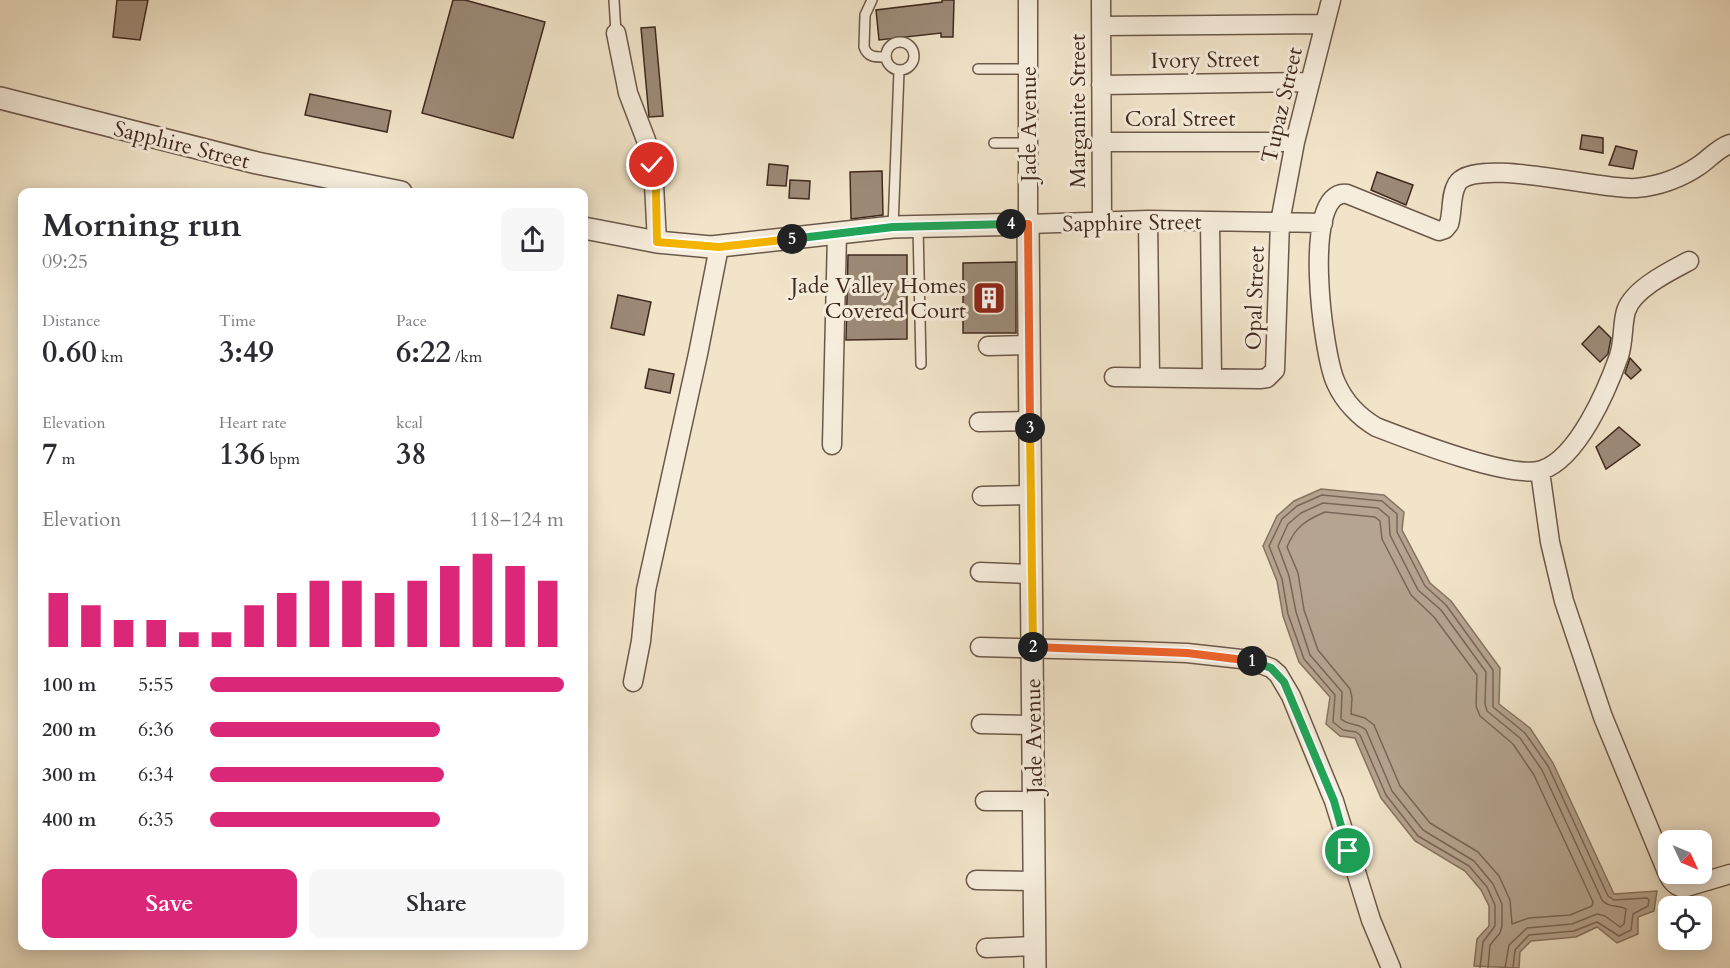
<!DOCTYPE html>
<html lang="en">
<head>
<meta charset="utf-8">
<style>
  body { margin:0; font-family:Cardo,serif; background:#f7f7f7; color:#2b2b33; height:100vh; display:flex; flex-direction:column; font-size:22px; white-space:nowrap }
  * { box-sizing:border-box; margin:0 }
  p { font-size:20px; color:#7c7c81 }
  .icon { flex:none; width:33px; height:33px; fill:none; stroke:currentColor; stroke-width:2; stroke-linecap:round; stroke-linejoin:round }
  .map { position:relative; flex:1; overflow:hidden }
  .details { position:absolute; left:18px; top:188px; width:570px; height:762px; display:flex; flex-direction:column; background:#fff; border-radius:12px; box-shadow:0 3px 15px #0003 }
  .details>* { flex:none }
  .needle { width:39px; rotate:134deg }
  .fabs { position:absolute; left:1658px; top:830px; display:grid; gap:12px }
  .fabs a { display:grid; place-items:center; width:54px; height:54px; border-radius:12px; background:#fff; box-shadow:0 3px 15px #0003; font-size:30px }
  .pin { position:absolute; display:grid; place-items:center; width:51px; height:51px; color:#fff; margin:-26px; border:3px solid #fff; border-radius:50%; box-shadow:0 2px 6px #0007 }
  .km { position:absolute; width:30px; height:30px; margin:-15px; border-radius:50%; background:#222; color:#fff; font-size:16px; line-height:30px; text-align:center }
  .round { display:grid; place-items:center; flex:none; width:63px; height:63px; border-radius:12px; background:#f7f7f7 }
  .summary { display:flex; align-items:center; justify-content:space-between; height:102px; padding:0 24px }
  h1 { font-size:33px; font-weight:700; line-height:45px }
  .stats { display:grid; grid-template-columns:repeat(3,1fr); gap:9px; height:102px; padding:6px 24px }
  .stats div { display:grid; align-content:center }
  .stats b { font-size:30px; font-weight:700 }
  .stats small { font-size:16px; font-weight:400 }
  .stats p { font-size:16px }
  .chart { height:168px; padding:12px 24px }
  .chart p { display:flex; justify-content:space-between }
  .chart svg { width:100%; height:108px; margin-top:6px; stroke:#db2777; stroke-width:6 }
  .button { display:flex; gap:12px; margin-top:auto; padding:12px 24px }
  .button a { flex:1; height:69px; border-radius:12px; background:#db2777; color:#fff; font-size:24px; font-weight:700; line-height:69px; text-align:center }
  .button a+a { background:#f7f7f7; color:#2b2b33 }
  ul { padding:0 24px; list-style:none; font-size:20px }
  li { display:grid; grid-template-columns:96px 72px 1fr; align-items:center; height:45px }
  li i { height:15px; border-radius:8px; background:#db2777 }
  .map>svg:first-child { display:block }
</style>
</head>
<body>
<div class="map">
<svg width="1730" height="968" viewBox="0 0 1730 968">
  <rect width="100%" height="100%" fill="#f1e4c9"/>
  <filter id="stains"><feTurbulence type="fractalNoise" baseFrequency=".00333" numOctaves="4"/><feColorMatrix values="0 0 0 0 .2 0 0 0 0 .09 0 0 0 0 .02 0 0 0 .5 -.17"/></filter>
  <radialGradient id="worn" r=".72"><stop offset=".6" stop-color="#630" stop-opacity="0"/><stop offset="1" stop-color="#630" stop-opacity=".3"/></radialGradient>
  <path fill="#b5a48f" stroke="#867362" stroke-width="1.5" d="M1321,489L1384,495L1404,512L1402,530L1430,583L1451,601L1500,668L1499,704L1530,728L1553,763L1614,894L1657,891L1654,911L1638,917V934L1617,943L1597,927L1576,937L1531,941L1520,952L1519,968L1474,966L1477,939L1489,926V906L1481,890L1465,871L1415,841L1381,798L1355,738L1340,736L1326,724L1330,697L1299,662L1283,616L1277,581L1263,546L1277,516L1294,501Z"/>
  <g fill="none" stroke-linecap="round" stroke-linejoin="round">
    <path stroke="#7a6657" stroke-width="1.5" d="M1325,512L1375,517L1380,521L1382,539L1411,595L1434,617L1477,675L1476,706L1480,716L1513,744L1534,775L1593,902L1592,906L1570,915L1529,918L1512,924L1510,900L1499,876L1478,852L1430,823L1400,786L1374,725L1365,718L1351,714L1352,698L1350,689L1318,650L1304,610L1298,573L1287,547C1295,527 1306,520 1325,512Z
      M1480,968L1483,942L1495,926V905L1487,887L1469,866L1418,836L1386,795L1360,735L1356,732L1343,730L1333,722L1335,695L1304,659L1288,614L1282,579L1269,546L1282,519L1297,506L1322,495L1382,501L1397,514V532L1425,586L1446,605L1493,670V707L1525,733L1548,766L1608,896L1614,900L1647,898L1649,900L1648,906L1633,914L1631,930L1619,936L1597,922L1574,931L1529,935L1515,950L1513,968
      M1488,968L1490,945L1500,933L1502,926V904L1493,884L1474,861L1423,830L1392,791L1366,730C1359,723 1349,726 1341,719L1342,692L1310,655L1296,612L1289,576L1278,546L1288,524L1301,513L1323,503L1378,508L1389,517L1390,535L1418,590L1441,610L1486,672L1485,704L1487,711L1520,738L1542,770L1602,900C1610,909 1618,904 1626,909L1624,924L1620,927L1605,916L1597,914L1572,924L1527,928L1509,945L1505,968"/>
  </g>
  <path fill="#9c8a77" stroke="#40291f" stroke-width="1.5" d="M117,0H148L140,40L113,37Z
    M453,0H465L545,22L513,138L422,113Z
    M942,0H954L953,37H941V33L879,40L876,10L942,2Z
    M655,27L663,116L649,117L641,28Z
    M310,94L391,111L387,132L305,115Z
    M1582,135L1603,138V153L1580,149Z
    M1616,146L1637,151L1633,169L1609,165Z
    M769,164L788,166L786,186L767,185Z
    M882,171L883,215L851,219L850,172Z
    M1377,172L1413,185L1406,205L1371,190Z
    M790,180L810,181L809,199L789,198Z
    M848,255H907V339L846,340Z
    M1016,262V333H963V263Z
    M618,295L651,302L644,335L611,328Z
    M1599,326L1611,338L1608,354L1600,362L1582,344Z
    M1630,358L1641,370L1631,379L1625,373Z
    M649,369L674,374L670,393L645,388Z
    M1619,427L1640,445L1606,469L1596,447Z"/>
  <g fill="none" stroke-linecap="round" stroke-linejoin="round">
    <g stroke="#6c584a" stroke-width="12">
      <path id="service" d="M614,0L616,33
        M872,0L865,15L864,47C868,58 876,57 886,57
        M886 56a14 14 0 1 1 28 0a14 14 0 1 1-28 0Z
        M978,69H1028
        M994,143H1028
        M918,226L921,364
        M893,227L899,71"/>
    </g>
    <g stroke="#6c584a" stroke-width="21">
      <path id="minor" d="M1028,0V224L1148,220L1323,223
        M1101,0L1102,221
        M1101,26L1324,24
        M616,33L628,93L646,140L653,165L657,242
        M1101,85L1310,82
        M1101,142H1295
        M1148,220L1150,377
        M1210,221L1212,378
        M1689,261C1670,271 1633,289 1626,311C1622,325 1624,340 1619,356C1607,390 1578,458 1542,470C1512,480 1407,439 1376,427C1359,417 1344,401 1336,383C1323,356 1300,188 1347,194L1439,231L1445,229L1449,224C1453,211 1450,196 1457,184C1473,155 1604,191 1636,188C1659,186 1681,178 1700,165C1710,158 1718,148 1730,144
        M988,346L1030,345
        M1114,377L1260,379L1267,378L1275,370L1280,222L1295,142L1331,0
        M979,422L1030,421
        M832,445L837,234
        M1540,471L1550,542L1564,601L1603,717L1665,867C1669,877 1672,885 1683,888L1730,874
        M982,496L1031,495
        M980,572L1032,574
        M980,647L1133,651L1187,653L1250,660L1271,668L1278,674L1291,696L1334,801L1371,920L1391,968
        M633,682L641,641L646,590L698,354L719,247
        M981,724L1033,725
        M985,801H1034
        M976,880L1034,881
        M986,948L1035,946"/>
    </g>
    <g stroke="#6c584a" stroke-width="24">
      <path id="tertiary" d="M0,98L257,163L401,192
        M584,228L657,242L711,247L893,227L1028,224L1035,968"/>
    </g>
    <use href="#service" stroke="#f6eddc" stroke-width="9"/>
    <use href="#minor" stroke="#f6eddc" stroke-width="18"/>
    <use href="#tertiary" stroke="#f6eddc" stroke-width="21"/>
  </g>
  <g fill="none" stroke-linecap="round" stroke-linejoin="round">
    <g stroke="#fff" stroke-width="12">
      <path id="split-1" d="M1252,661L1271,668L1284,682L1334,801L1348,851"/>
    </g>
    <g stroke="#fff" stroke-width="12">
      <path id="split-2" d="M1033,647L1187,653L1252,661"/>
    </g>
    <g stroke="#fff" stroke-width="12">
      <path id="split-3" d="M1030,428L1033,647"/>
    </g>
    <g stroke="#fff" stroke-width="12">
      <path id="split-4" d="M1011,224H1028L1030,428"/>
    </g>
    <g stroke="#fff" stroke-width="12">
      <path id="split-5" d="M792,239L893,227L1011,224"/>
    </g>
    <g stroke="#fff" stroke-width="12">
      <path id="split-6" d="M652,165L656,191L657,242L719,247L792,239"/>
    </g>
    <use href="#split-1" stroke="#22a559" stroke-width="8"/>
    <use href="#split-2" stroke="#f0652b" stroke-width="8"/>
    <use href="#split-3" stroke="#f5b400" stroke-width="8"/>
    <use href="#split-4" stroke="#f0652b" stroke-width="8"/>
    <use href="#split-5" stroke="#22a559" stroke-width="8"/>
    <use href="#split-6" stroke="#f5b400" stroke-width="8"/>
  </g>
  <defs>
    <g id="building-square" transform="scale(1.725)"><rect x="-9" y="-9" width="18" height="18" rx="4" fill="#8f2418" stroke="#f6eddc"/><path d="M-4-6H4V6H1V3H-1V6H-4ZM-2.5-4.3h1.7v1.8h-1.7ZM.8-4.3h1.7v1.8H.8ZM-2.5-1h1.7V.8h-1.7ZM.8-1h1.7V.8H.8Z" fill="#fff"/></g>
  </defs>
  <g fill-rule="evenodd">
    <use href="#building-square" x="989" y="298"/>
  </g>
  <g text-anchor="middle" stroke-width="6" stroke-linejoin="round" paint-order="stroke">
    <g font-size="22" fill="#40291f" stroke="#f6eddc">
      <text transform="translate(1205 59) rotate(-1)" y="8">Ivory Street</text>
      <text transform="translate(1281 105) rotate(-77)" y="8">Tupaz Street</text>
      <text transform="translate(1077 111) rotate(-90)" y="8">Marganite Street</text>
      <text x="1180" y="126">Coral Street</text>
      <text transform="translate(1028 124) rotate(-90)" y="8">Jade Avenue</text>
      <text transform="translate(182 144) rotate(14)" y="8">Sapphire Street</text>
      <text transform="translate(1132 222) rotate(-1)" y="8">Sapphire Street</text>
      <text transform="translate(1254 298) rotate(-88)" y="8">Opal Street</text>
      <text transform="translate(1033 736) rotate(-91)" y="8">Jade Avenue</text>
    </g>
    <g font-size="22" fill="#40291f" stroke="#f6eddc" text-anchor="end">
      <text x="966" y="293">Jade Valley Homes<tspan x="966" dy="25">Covered Court</tspan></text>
    </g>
  </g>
  <rect width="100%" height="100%" filter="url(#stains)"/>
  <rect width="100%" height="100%" fill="url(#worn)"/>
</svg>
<div class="fabs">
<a><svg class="needle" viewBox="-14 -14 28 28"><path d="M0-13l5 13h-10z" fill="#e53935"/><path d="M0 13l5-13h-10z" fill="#7c7c81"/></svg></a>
<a><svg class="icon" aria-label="locate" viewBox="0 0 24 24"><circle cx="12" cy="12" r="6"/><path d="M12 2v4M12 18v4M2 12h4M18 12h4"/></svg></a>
</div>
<div class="pin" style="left:1348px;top:851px;background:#1e9e55"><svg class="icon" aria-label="arrive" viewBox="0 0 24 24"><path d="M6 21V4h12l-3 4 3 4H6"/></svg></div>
<div class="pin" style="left:652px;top:165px;background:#d93025"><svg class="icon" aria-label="check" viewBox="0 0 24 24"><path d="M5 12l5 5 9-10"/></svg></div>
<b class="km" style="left:1252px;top:661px">1</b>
<b class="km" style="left:1033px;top:647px">2</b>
<b class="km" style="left:1030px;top:428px">3</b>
<b class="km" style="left:1011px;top:224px">4</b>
<b class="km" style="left:792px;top:239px">5</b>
<section class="details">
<div class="summary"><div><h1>Morning run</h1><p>09:25</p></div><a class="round"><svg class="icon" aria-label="share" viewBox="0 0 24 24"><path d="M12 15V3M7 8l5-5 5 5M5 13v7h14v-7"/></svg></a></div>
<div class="stats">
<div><p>Distance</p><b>0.60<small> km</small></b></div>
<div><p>Time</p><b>3:49</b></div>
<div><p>Pace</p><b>6:22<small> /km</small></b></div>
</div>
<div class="stats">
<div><p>Elevation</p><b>7<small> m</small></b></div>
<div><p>Heart rate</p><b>136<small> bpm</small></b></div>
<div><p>kcal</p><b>38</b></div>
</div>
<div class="chart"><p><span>Elevation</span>118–124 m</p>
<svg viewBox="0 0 160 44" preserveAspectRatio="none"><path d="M5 44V22M15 44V27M25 44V33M35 44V33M45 44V38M55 44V38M65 44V27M75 44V22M85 44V17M95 44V17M105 44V22M115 44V17M125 44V11M135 44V6M145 44V11M155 44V17"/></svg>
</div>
<ul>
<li><b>100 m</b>5:55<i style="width:100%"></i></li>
<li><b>200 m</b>6:36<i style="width:65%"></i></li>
<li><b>300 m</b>6:34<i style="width:66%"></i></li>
<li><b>400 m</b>6:35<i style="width:65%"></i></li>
</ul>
<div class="button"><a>Save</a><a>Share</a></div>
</section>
</div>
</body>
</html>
